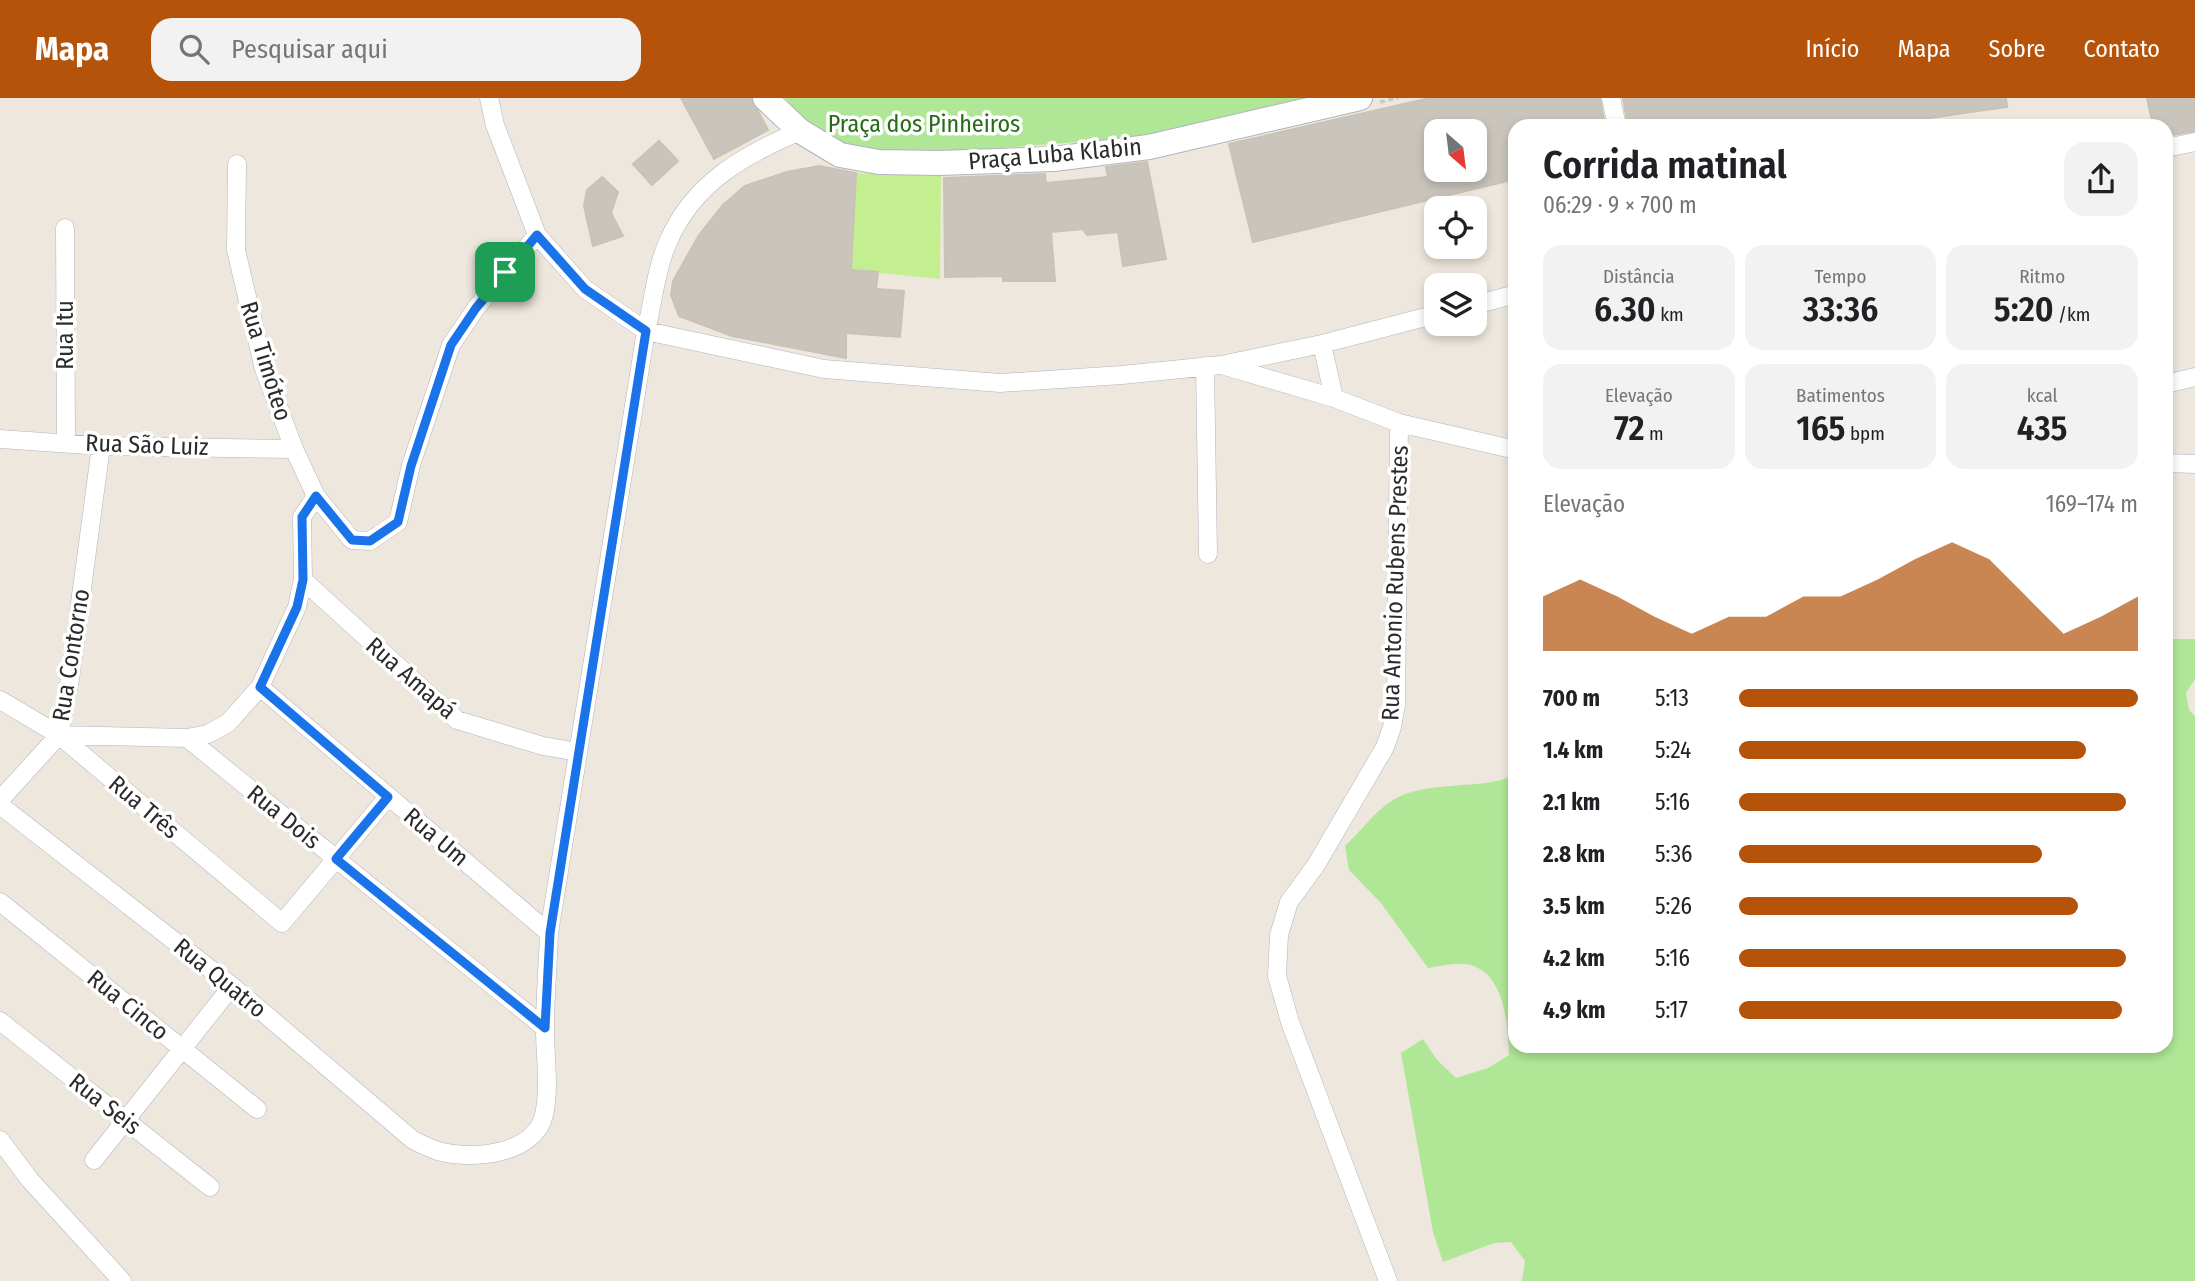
<!DOCTYPE html>
<html lang="pt">
<head>
<meta charset="utf-8">
<style>
  body { margin:0; font-family:"Fira Sans Condensed",sans-serif; background:#f2f2f2; color:#202124; height:100vh; display:flex; flex-direction:column; font-size:26px; white-space:nowrap }
  * { box-sizing:border-box; margin:0 }
  p { font-size:23px; color:#757577 }
  .icon { flex:none; width:38px; height:38px; fill:none; stroke:currentColor; stroke-width:2; stroke-linecap:round; stroke-linejoin:round }
  .map { position:relative; flex:1; overflow:hidden }
  .details { position:absolute; left:1508px; top:21px; width:665px; height:934px; display:flex; flex-direction:column; background:#fff; border-radius:21px; box-shadow:0 4px 10px #0003 }
  .details>* { flex:none }
  .needle { width:46px; rotate:152deg }
  .tools { position:absolute; left:1424px; top:21px; display:grid; gap:14px }
  .tools a { display:grid; place-items:center; width:63px; height:63px; border-radius:14px; background:#fff; box-shadow:0 4px 10px #0003; font-size:35px }
  .pin { position:absolute; display:grid; place-items:center; width:60px; height:60px; color:#fff; margin:-30px; border-radius:14px; box-shadow:0 4px 10px #0006 }
  .round { display:grid; place-items:center; flex:none; width:74px; height:74px; border-radius:21px; background:#f2f2f2 }
  .headline { display:flex; align-items:center; justify-content:space-between; height:119px; padding:0 35px }
  h1 { font-size:38px; font-weight:600; line-height:52px }
  .stats { display:grid; grid-template-columns:repeat(3,1fr); gap:10px; height:119px; padding:7px 35px }
  .stats div { display:grid; align-content:center; border-radius:18px; background:#f2f2f2; text-align:center }
  .stats b { font-size:35px; font-weight:600 }
  .stats small { font-size:19px; font-weight:400 }
  .stats p { font-size:19px }
  .chart { height:196px; padding:14px 35px }
  .chart p { display:flex; justify-content:space-between }
  .chart svg { width:100%; height:126px; margin-top:7px; fill:#b45309; opacity:.7 }
  ul { padding:0 35px; list-style:none; font-size:23px }
  li { display:grid; grid-template-columns:112px 84px 1fr; align-items:center; height:52px }
  li i { height:18px; border-radius:9px; background:#b45309 }
  header { display:flex; align-items:center; gap:42px; box-sizing:border-box; height:98px; padding:0 35px; background:#b45309; color:#fff }
  header strong { font-size:33px }
  nav { display:flex; gap:38px; margin-inline-start:auto; font-size:24px }
  .search { width:490px; height:63px; background:#f2f2f2; display:flex; align-items:center; gap:18px; box-sizing:border-box; padding:0 24px; border-radius:21px; color:#757577; font-size:26px }
  .map>svg:first-child { display:block }
</style>
</head>
<body>
<header>
<strong>Mapa</strong>
<div class="search"><svg class="icon" aria-label="search" viewBox="0 0 24 24"><circle cx="10" cy="10" r="6"/><path d="M15 15l6 6"/></svg>Pesquisar aqui</div>
<nav><a>Início</a><a>Mapa</a><a>Sobre</a><a>Contato</a></nav>
</header>
<div class="map">
<svg width="2195" height="1183" viewBox="0 0 2195 1183">
  <rect width="100%" height="100%" fill="#eee7dd"/>
  <path fill="#afe796" d="M785,0H1320L1145,39L948,54L869,53L839,49L807,26Z
    M2167,541H2195V581L2186,595L2189,612L2195,618V1183H1522L1525,1163L1511,1144L1494,1145L1443,1164L1433,1134L1401,955L1423,941L1437,962L1456,980L1488,970L1509,957C1508,930 1506,883 1476,869C1463,862 1441,868 1428,870L1381,805L1349,772L1345,748C1360,734 1375,713 1393,702C1426,681 1490,693 1515,676L1516,948H2166Z"/>
  <path fill="#c4ef91" d="M856,75L941,78L940,181L851,172Z"/>
  <path fill="#c9c4bc" stroke="#c9c3b6" stroke-width="2" fill-rule="evenodd" d="M681,0H751L768,32L714,61Z
    M1430,0H1600L1605,28H1516V81L1253,144L1229,46ZM1437,33H1475V72H1437Z
    M1623,0H2006L2007,9L1874,28H1628Z
    M2147,0H2195V33L2166,38V28H2153Z
    M659,43L678,63L652,87L633,66Z
    M1147,64L1166,161L1123,168L1118,134L1087,137L1083,131L1051,134L1055,183H1003V178L945,179L944,80L1045,76L1046,85L1108,79L1106,69Z
    M819,68L856,75L851,172L878,174L876,191L904,193L900,239L846,235V260L732,238L679,218L671,197L673,183L699,137L723,107L745,88L787,74Z
    M602,79L618,94L611,115L623,138L593,148L584,108L587,92Z"/>
  <g fill="none" stroke-linecap="round" stroke-linejoin="round">
    <g stroke="#b1b3c0" stroke-width="19">
      <path id="minor" d="M489,0L495,27L537,137L585,191L646,233L824,271L1000,285L1122,277L1221,267L1322,246L1437,216
        M1611,0L1617,28
        M2166,50L2195,44
        M237,66L236,152L264,271L294,351L316,398L352,442L370,443L398,424L411,367L451,247L476,210L537,137
        M65,130L66,344
        M1475,207L1516,196
        M1322,246L1334,300
        M1205,268L1208,456
        M1225,268L1334,300L1399,325L1516,352
        M2166,286L2195,279
        M0,341L101,348L294,351
        M2166,365L2195,366
        M303,482L457,622L543,648L578,654
        M260,589L549,835
        M0,602L59,637L282,825L388,699
        M59,637L187,640L208,636L228,625L260,589L297,509L303,482L302,419L316,398
        M59,637L70,581L101,348
        M187,640L545,930
        M0,702L59,637
        M0,707L232,888L413,1042C421,1046 429,1050 438,1053C470,1062 534,1058 544,1017C550,990 545,959 545,931C545,899 548,867 549,835L646,233C653,204 656,171 668,144C693,85 744,57 800,33
        M0,804L257,1011
        M0,923L210,1089
        M0,1042L30,1082L122,1183
        M94,1062L232,888
        M1388,1183L1290,924L1277,878L1279,837L1289,804L1316,767L1385,649L1392,629L1396,607L1399,325"/>
    </g>
    <g stroke="#b1b3c0" stroke-width="26">
      <path id="secondary" d="M765,0L800,33L840,57L879,64L939,65L1054,61L1149,49L1360,0"/>
    </g>
    <path stroke="#c8c8c8" stroke-width="3.5" stroke-dasharray="5 3.5" stroke-linecap="butt" d="M1380,4L1398,0"/>
    <use href="#minor" stroke="#fff" stroke-width="18"/>
    <use href="#secondary" stroke="#fff" stroke-width="24"/>
  </g>
  <g fill="none" stroke-linecap="round" stroke-linejoin="round">
    <g stroke="#fff" stroke-width="14">
      <path id="route" d="M537,137L585,191L646,233L550,835L545,930L336,761L388,699L260,589L297,509L303,482L302,419L316,398L352,442L370,443L398,424L411,368L451,247L476,210Z"/>
    </g>
    <use href="#route" stroke="#1a73e8" stroke-width="9"/>
  </g>
  <g text-anchor="middle" stroke-width="7" stroke-linejoin="round" paint-order="stroke">
    <g font-size="24" fill="#256d16" stroke="#fff">
      <text x="924" y="34">Praça dos Pinheiros</text>
    </g>
    <g font-size="24" fill="#2b2b2b" stroke="#fff">
      <text transform="translate(1055 56) rotate(-5)" y="8">Praça Luba Klabin</text>
      <text transform="translate(65 237) rotate(-90)" y="8">Rua Itu</text>
      <text transform="translate(266 263) rotate(73)" y="8">Rua Timóteo</text>
      <text transform="translate(147 347) rotate(2)" y="8">Rua São Luiz</text>
      <text transform="translate(1395 485) rotate(-88)" y="8">Rua Antonio Rubens Prestes</text>
      <text transform="translate(71 557) rotate(-81)" y="8">Rua Contorno</text>
      <text transform="translate(411 580) rotate(41)" y="8">Rua Amapá</text>
      <text transform="translate(144 709) rotate(40)" y="8">Rua Três</text>
      <text transform="translate(284 719) rotate(39)" y="8">Rua Dois</text>
      <text transform="translate(436 739) rotate(40)" y="8">Rua Um</text>
      <text transform="translate(220 880) rotate(39)" y="8">Rua Quatro</text>
      <text transform="translate(128 907) rotate(39)" y="8">Rua Cinco</text>
      <text transform="translate(105 1006) rotate(38)" y="8">Rua Seis</text>
    </g>
  </g>
</svg>
<div class="tools">
<a><svg class="needle" viewBox="-14 -14 28 28"><path d="M0-13l5 13h-10z" fill="#e53935"/><path d="M0 13l5-13h-10z" fill="#757577"/></svg></a>
<a><svg class="icon" aria-label="locate" viewBox="0 0 24 24"><circle cx="12" cy="12" r="6"/><path d="M12 2v4M12 18v4M2 12h4M18 12h4"/></svg></a>
<a><svg class="icon" aria-label="layers" viewBox="0 0 24 24"><path d="M12 4l9 5-9 5-9-5zM3 14l9 5 9-5"/></svg></a>
</div>
<div class="pin" style="left:505px;top:174px;background:#1e9e55"><svg class="icon" aria-label="arrive" viewBox="0 0 24 24"><path d="M6 21V4h12l-3 4 3 4H6"/></svg></div>
<section class="details">
<div class="headline"><div><h1>Corrida matinal</h1><p>06:29 · 9 × 700 m</p></div><a class="round"><svg class="icon" aria-label="share" viewBox="0 0 24 24"><path d="M12 15V3M7 8l5-5 5 5M5 13v7h14v-7"/></svg></a></div>
<div class="stats">
<div><p>Distância</p><b>6.30<small> km</small></b></div>
<div><p>Tempo</p><b>33:36</b></div>
<div><p>Ritmo</p><b>5:20<small> /km</small></b></div>
</div>
<div class="stats">
<div><p>Elevação</p><b>72<small> m</small></b></div>
<div><p>Batimentos</p><b>165<small> bpm</small></b></div>
<div><p>kcal</p><b>435</b></div>
</div>
<div class="chart"><p><span>Elevação</span>169–174 m</p>
<svg viewBox="0 0 160 44" preserveAspectRatio="none"><path d="M0 44V25L10 19L20 25L30 32L40 38L50 32L60 32L70 25L80 25L90 19L100 12L110 6L120 12L130 25L140 38L150 32L160 25V44z"/></svg>
</div>
<ul>
<li><b>700 m</b>5:13<i style="width:100%"></i></li>
<li><b>1.4 km</b>5:24<i style="width:87%"></i></li>
<li><b>2.1 km</b>5:16<i style="width:97%"></i></li>
<li><b>2.8 km</b>5:36<i style="width:76%"></i></li>
<li><b>3.5 km</b>5:26<i style="width:85%"></i></li>
<li><b>4.2 km</b>5:16<i style="width:97%"></i></li>
<li><b>4.9 km</b>5:17<i style="width:96%"></i></li>
</ul>
</section>
</div>
</body>
</html>
